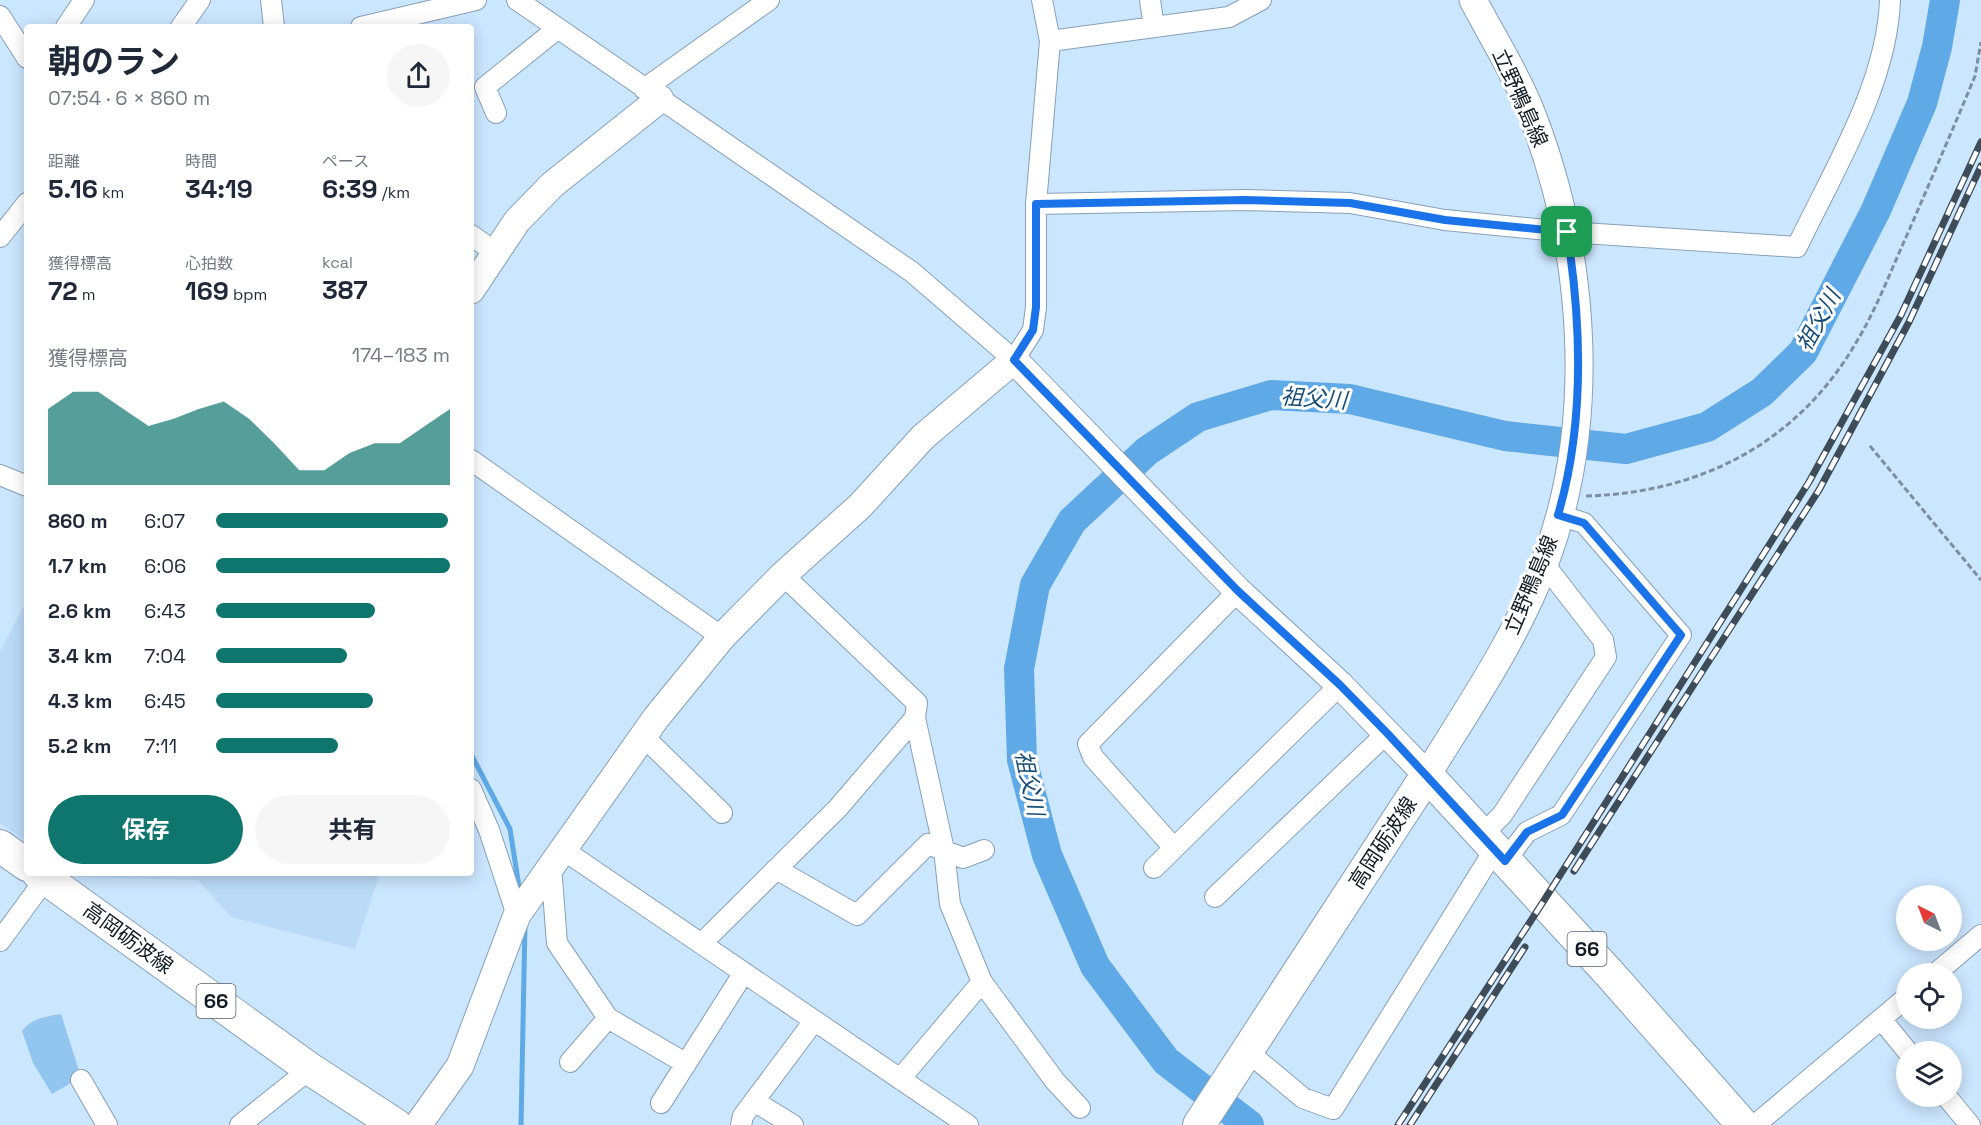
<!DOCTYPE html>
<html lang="ja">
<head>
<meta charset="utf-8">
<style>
  body { margin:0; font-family:"Space Grotesk","Noto Sans JP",sans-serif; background:#f6f6f7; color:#1f2937; height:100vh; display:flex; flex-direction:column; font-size:22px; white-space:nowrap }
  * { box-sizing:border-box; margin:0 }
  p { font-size:20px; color:#747a83 }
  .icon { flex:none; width:33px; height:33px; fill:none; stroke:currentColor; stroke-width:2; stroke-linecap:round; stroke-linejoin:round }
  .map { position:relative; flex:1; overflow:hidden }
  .sheet { position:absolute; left:24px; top:24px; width:450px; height:852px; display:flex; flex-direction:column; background:#fff; border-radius:6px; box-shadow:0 3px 15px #0003 }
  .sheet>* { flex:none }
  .needle { width:39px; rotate:318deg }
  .buttons { position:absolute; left:1896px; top:885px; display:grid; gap:12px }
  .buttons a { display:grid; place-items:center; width:66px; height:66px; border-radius:50%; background:#fff; box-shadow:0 3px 15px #0003; font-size:30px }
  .pin { position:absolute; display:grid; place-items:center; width:51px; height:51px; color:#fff; margin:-26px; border-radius:12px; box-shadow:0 3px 9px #0006 }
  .round { display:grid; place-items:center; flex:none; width:63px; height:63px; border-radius:32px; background:#f6f6f7 }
  .summary { display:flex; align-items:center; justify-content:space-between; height:102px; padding:0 24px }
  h1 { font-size:33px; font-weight:700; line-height:45px }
  .stats { display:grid; grid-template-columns:repeat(3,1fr); gap:9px; height:102px; padding:6px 24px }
  .stats div { display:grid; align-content:center }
  .stats b { font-size:26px; font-weight:700 }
  .stats small { font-size:16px; font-weight:400 }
  .stats p { font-size:16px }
  .chart { height:168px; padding:12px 24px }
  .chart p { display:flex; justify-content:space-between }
  .chart svg { width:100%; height:108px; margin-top:6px; fill:#0f766e; opacity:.7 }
  .primary-button { display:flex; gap:12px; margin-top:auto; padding:12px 24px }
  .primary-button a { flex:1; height:69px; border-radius:36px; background:#0f766e; color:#fff; font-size:24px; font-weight:700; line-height:69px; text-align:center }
  .primary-button a+a { background:#f6f6f7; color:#1f2937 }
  ul { padding:0 24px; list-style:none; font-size:20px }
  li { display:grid; grid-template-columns:96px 72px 1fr; align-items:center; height:45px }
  li i { height:15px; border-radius:8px; background:#0f766e }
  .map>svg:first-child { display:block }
</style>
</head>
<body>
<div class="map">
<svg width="1981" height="1125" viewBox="0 0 1981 1125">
  <rect width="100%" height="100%" fill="#cbe6ff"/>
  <path fill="#badaf7" d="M27,600V842L0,823V652Z
    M72,873H380L355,949L231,917L198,880L78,877Z"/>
  <path fill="#93c5f1" d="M61,1014L81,1077L52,1094L33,1063L22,1031C30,1019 48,1016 61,1014Z"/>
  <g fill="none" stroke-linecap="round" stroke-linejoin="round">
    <path stroke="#5fa9e7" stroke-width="5" d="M471,754L510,829L520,893
      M521,1125L525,923"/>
    <path stroke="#5fa9e7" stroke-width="30" d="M1249,1125L1166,1061L1095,966L1047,855L1022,760L1019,669L1035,585L1072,521L1147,451L1198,417L1271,395L1350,399L1505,436L1626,449L1707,427L1762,392L1803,352L1876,210L1922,103L1937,47L1945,0"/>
    <g stroke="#87a0b7" stroke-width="22">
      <path id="street" d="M271,0L274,27
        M517,0L912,272L1014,360L1033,330L1036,307V204L1050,41L1042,0
        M1150,0L1154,27
        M0,16L27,58
        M66,27L84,0
        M181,27L200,0
        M361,27L476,0
        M1050,41L1229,17L1261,0
        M644,89L769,0
        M496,113L485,87L557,29
        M1036,204L1245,200L1350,203L1445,220L1567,232L1797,247C1833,171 1887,85 1890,0
        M471,235L485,245
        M0,237L27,203
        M471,460L722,637
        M0,475L27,486
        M783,575L917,703L915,718L944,850L950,904L982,982L900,1079
        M643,736L722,813
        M471,789L489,830L517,915
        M1482,835L1502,815L1606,657L1603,640L1544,564
        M1174,848L1093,757L1088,744L1238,591
        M562,849L968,1125
        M1505,861L1527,832L1561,815L1681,635L1584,523L1559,515
        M551,866L557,943L608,1018L685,1063
        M1154,868L1340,685
        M776,869L857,915L928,844L963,858L984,850
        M1215,897L1387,733
        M0,941L46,878
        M702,943L838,808L915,718
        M1935,974L1981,935
        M982,982L1055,1081L1080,1108
        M1881,1019L1908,1052
        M1248,1052L1303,1098L1333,1109L1495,849
        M570,1062L608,1018
        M81,1080L107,1125
        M1946,1096L1970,1125
        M754,1101L793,1125
        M661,1103L743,974
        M240,1125L310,1069
        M741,1125L743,1116L814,1021
        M1755,1125L1906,998"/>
    </g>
    <g stroke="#87a0b7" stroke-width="29">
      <path id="secondary" d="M471,290L517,221L552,185L660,99
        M418,1125L460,1066L517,915L656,718L722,637L783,575L860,506L923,437L1014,360L1238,591L1340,685L1427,775C1469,707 1515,640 1544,565C1598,423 1586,257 1533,117C1517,76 1493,38 1473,0"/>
    </g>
    <g stroke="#87a0b7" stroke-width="34">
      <path id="primary" d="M0,846L27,865
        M38,873L310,1069L396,1125
        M1199,1125L1427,775L1609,973L1743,1125"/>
    </g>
    <path stroke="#7c8fa1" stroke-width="3" stroke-dasharray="6 3" stroke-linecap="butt" d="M1870,446L1981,580
      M1586,496C1701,493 1799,442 1857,341C1877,308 1891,270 1907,235C1930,182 1953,129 1975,76L1981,42"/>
    <use href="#street" stroke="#fff" stroke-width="20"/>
    <use href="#secondary" stroke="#fff" stroke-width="27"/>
    <use href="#primary" stroke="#fff" stroke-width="32"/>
    <g stroke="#3e4c58" stroke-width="7">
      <path id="rail" d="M1574,871L1819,490L1909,322L1981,166
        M1398,1125L1543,902L1809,482L1901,315L1981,142
        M1410,1125L1525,947"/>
    </g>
    <use href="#rail" stroke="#fff" stroke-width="4.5" stroke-dasharray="14" stroke-linecap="butt"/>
  </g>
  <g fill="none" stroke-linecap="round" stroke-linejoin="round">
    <g stroke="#fff" stroke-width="12">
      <path id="route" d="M1245,200L1350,203L1445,220L1567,232C1582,326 1585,423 1558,515L1584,523L1681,635L1562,815L1527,832L1505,861L1387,733L1340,685L1238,591L1014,360L1033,330L1036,307V204Z"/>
    </g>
    <use href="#route" stroke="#1a73e8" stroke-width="8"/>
  </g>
  <g text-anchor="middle" stroke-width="6" stroke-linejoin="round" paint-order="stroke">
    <g fill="#fff" stroke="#596066" stroke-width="1.5">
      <rect x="1567.5" y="932" width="39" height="34" rx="4.5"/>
      <rect x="196.5" y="984" width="39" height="34" rx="4.5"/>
    </g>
    <g font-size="20" font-weight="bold" fill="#121c24">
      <text x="1587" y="956">66</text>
      <text x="216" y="1008">66</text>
    </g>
    <g font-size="21" fill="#121c24" stroke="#fff">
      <text transform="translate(1520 98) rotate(66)" y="7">立野鴨島線</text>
      <text transform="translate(1531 585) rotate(-67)" y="7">立野鴨島線</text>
      <text transform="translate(1383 843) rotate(-57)" y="7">高岡砺波線</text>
      <text transform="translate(128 938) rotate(36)" y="7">高岡砺波線</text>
    </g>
    <g font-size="22" font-style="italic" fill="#164c75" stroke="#fff">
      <text transform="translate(1818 320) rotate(-61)" y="8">祖父川</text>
      <text transform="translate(1314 398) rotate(4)" y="8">祖父川</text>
      <text transform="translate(1030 783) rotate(78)" y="8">祖父川</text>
    </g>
  </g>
</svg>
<div class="buttons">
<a><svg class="needle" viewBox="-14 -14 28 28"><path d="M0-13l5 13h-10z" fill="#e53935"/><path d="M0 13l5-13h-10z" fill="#747a83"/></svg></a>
<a><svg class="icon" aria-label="locate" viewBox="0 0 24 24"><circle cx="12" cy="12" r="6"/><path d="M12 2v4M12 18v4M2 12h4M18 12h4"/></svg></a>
<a><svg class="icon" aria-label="layers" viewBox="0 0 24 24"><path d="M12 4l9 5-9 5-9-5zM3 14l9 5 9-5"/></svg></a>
</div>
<div class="pin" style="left:1567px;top:232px;background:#1e9e55"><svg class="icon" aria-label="arrive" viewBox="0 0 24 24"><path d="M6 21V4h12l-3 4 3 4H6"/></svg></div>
<section class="sheet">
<div class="summary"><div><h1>朝のラン</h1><p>07:54 · 6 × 860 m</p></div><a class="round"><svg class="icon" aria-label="share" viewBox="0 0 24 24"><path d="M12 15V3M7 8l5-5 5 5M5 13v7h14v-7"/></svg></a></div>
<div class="stats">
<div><p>距離</p><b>5.16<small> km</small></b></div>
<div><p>時間</p><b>34:19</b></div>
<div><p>ペース</p><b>6:39<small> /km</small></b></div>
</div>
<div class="stats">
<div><p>獲得標高</p><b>72<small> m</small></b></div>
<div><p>心拍数</p><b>169<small> bpm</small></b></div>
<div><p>kcal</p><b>387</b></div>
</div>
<div class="chart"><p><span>獲得標高</span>174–183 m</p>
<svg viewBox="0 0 160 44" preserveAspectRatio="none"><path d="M0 44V13L10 6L20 6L30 13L40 20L50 17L60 13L70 10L80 17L90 27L100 38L110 38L120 31L130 27L140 27L150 20L160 13V44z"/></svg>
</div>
<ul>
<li><b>860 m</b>6:07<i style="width:99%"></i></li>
<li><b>1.7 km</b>6:06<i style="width:100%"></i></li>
<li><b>2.6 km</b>6:43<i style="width:68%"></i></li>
<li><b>3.4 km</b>7:04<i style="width:56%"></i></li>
<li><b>4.3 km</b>6:45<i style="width:67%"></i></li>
<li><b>5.2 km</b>7:11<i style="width:52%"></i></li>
</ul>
<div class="primary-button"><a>保存</a><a>共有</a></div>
</section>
</div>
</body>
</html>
